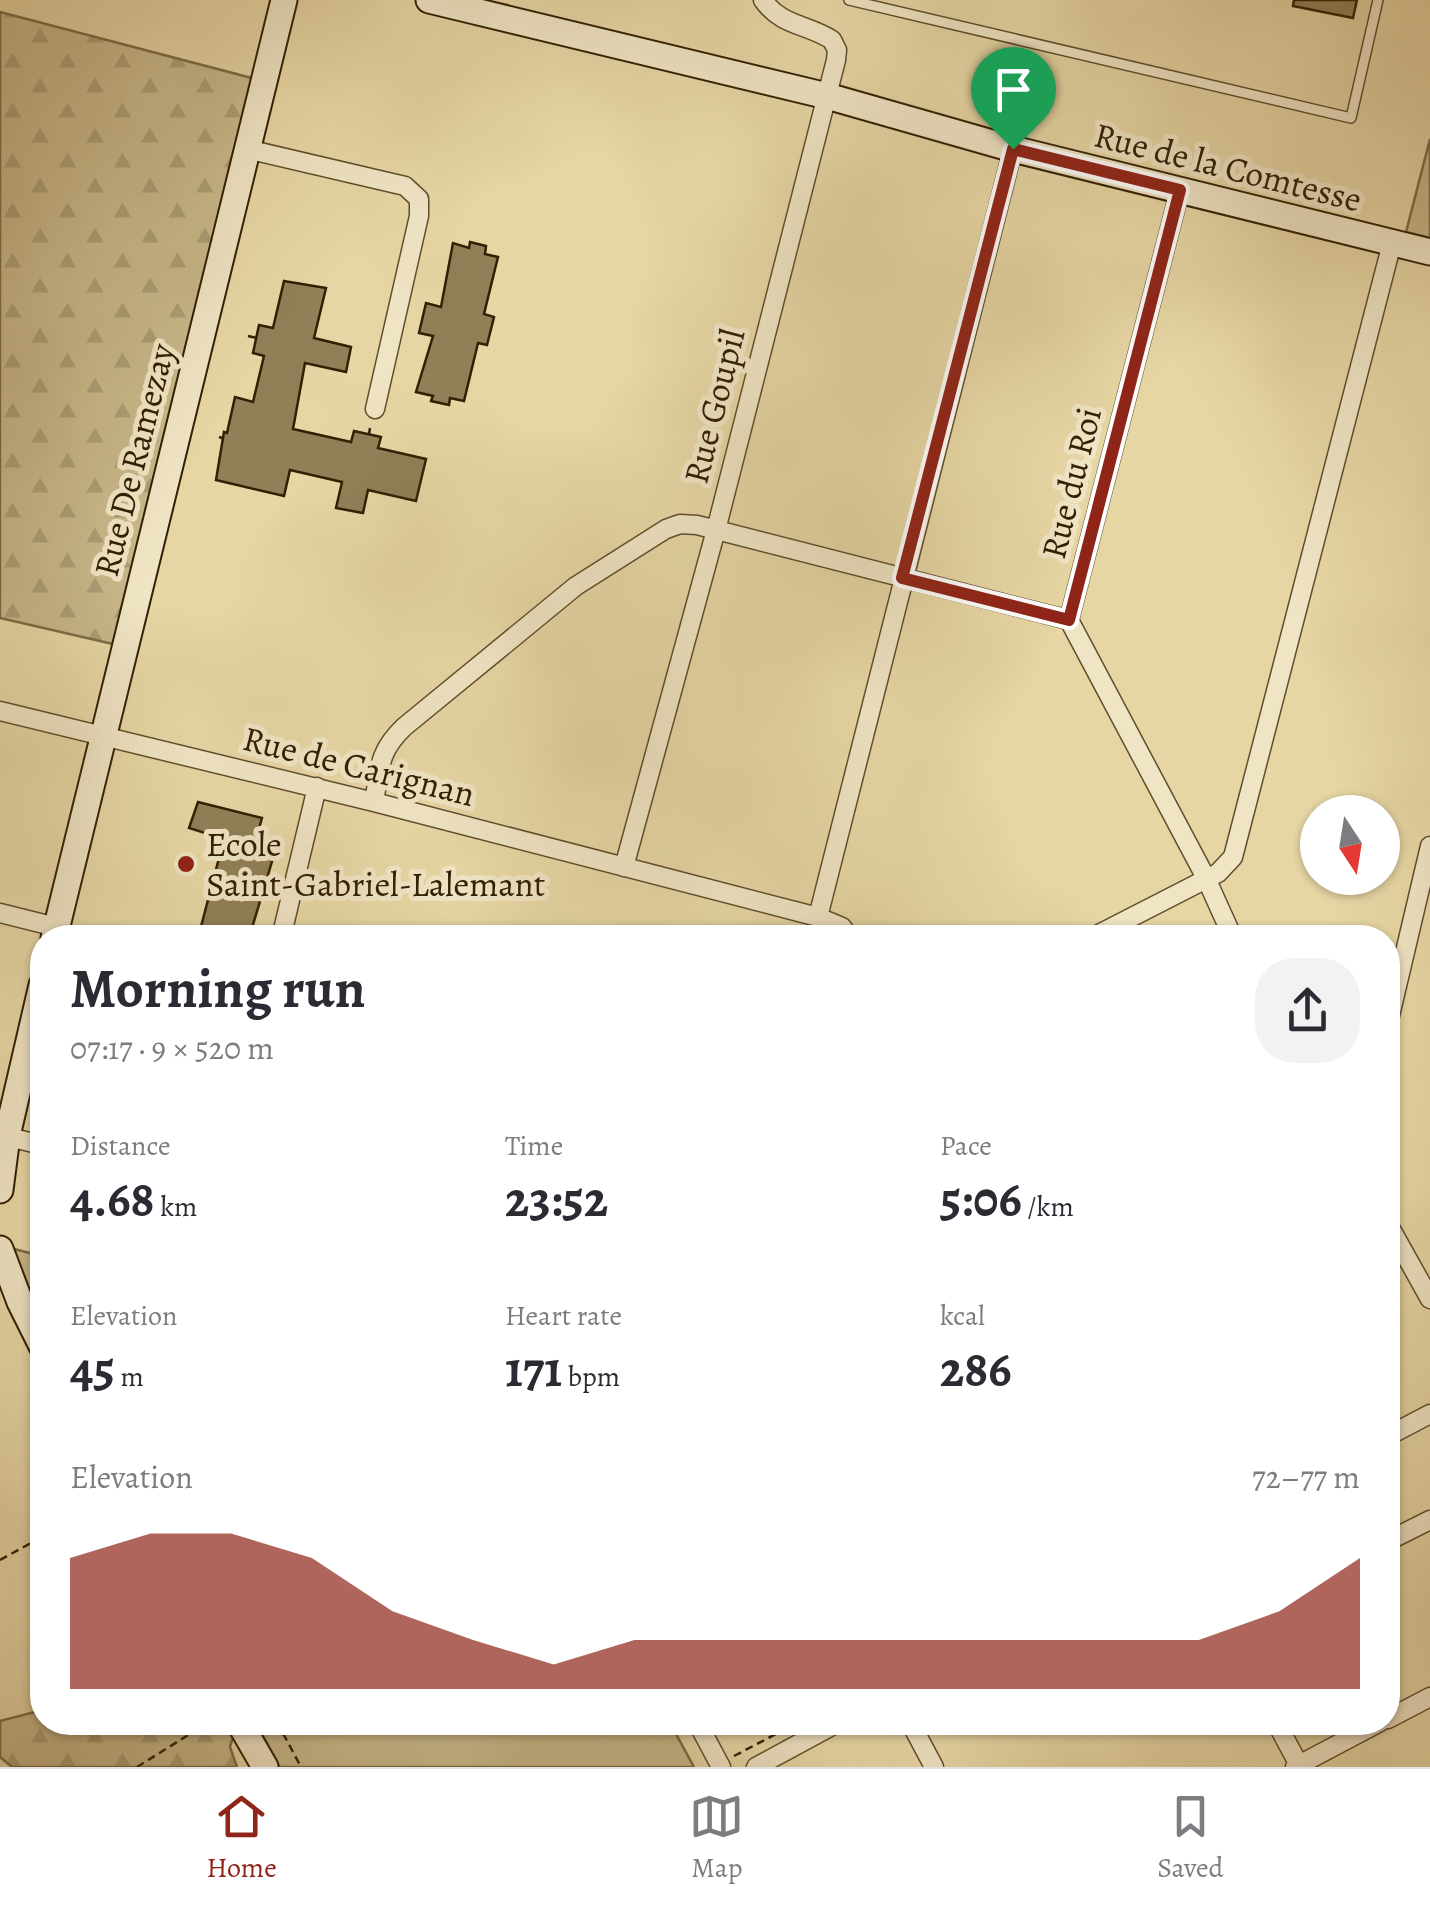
<!DOCTYPE html>
<html lang="en">
<head>
<meta charset="utf-8">
<style>
  body { margin:0; font-family:Alegreya,serif; background:#f2f2f3; color:#2b2b33; height:100vh; display:flex; flex-direction:column; font-size:38px; white-space:nowrap }
  * { box-sizing:border-box; margin:0 }
  p { font-size:32px; color:#7c7c81 }
  .icon { flex:none; width:55px; height:55px; fill:none; stroke:currentColor; stroke-width:2; stroke-linecap:round; stroke-linejoin:round }
  .map { position:relative; flex:1; overflow:hidden }
  .drawer { position:absolute; left:30px; top:925px; width:1370px; height:810px; display:flex; flex-direction:column; background:#fff; border-radius:40px; box-shadow:0 2px 8px #0004 }
  .drawer>* { flex:none }
  .needle { width:65px; rotate:168deg }
  .controls { position:absolute; left:1300px; top:795px; display:grid; gap:20px }
  .controls a { display:grid; place-items:center; width:100px; height:100px; border-radius:50%; background:#fff; box-shadow:0 2px 8px #0004; font-size:50px }
  .pin { position:absolute; display:grid; place-items:center; width:85px; height:85px; color:#fff; margin:-102px -42px; border-radius:50% 50% 50% 0; rotate:-45deg; box-shadow:0 0 10px #0007 }
  .pin .icon { rotate:45deg }
  .round { display:grid; place-items:center; flex:none; width:105px; height:105px; border-radius:40px; background:#f2f2f3 }
  .headline { display:flex; align-items:center; justify-content:space-between; height:170px; padding:0 40px }
  h1 { font-size:55px; font-weight:700; line-height:75px }
  .stats { display:grid; grid-template-columns:repeat(3,1fr); gap:15px; height:170px; padding:10px 40px }
  .stats div { display:grid; align-content:center }
  .stats b { font-size:50px; font-weight:700 }
  .stats small { font-size:28px; font-weight:400 }
  .stats p { font-size:28px }
  .chart { height:280px; padding:20px 40px }
  .chart p { display:flex; justify-content:space-between }
  .chart svg { width:100%; height:180px; margin-top:10px; fill:#8f2418; opacity:.7 }
  .dock { display:flex; justify-content:space-around; align-items:center; height:140px; border-top:2px solid #e1e1e2; background:#fff; font-size:28px; color:#7c7c81 }
  .dock a { display:grid; justify-items:center; gap:5px }
  .dock .active { color:#8f2418 }
  .map>svg:first-child { display:block }
</style>
</head>
<body>
<div class="map">
<svg width="1430" height="1767" viewBox="0 0 1430 1767">
  <defs>
    <pattern id="forest-firs" width="22" height="20" patternUnits="userSpaceOnUse" patternTransform="scale(2.5)"><rect width="22" height="20" fill="#c7b789"/><path d="M5 1l3.5 6h-7zM16 11l3.5 6h-7z" fill="#ab9d75"/></pattern>
  </defs>
  <rect width="100%" height="100%" fill="#e6d6a4"/>
  <filter id="stains"><feTurbulence type="fractalNoise" baseFrequency=".002" numOctaves="4"/><feColorMatrix values="0 0 0 0 .2 0 0 0 0 .09 0 0 0 0 .02 0 0 0 .5 -.17"/></filter>
  <radialGradient id="worn" r=".72"><stop offset=".6" stop-color="#630" stop-opacity="0"/><stop offset="1" stop-color="#630" stop-opacity=".3"/></radialGradient>
  <path fill="url(#forest-firs)" stroke="#7c6c46" stroke-width="2.5" d="M0,12L263,81L130,648L0,618Z
    M42,1710V1722L237,1723L230,1747L237,1767H12L0,1757V1721Z"/>
  <path fill="#c7b789" stroke="#7c6c46" stroke-width="2.5" d="M1430,139V238L1406,232Z
    M10,1248L42,1256V1324Z
    M256,1723H670L694,1767H280Z"/>
  <path fill="#907f57" stroke="#322004" stroke-width="2.5" d="M1294,0H1357L1353,18L1293,6Z
    M470,242L486,246L485,254L498,257L484,314L494,317L487,345L478,343L464,401L450,398L449,405L431,401L433,396L416,392L433,336L419,333L426,303L441,307L453,243L469,248Z
    M284,281L326,288L314,338L351,347L346,372L305,363L293,429L351,442L354,431L381,437L378,448L426,459L416,501L368,490L363,513L336,508L342,482L290,470L284,496L216,480L224,432L227,433L235,397L253,402L264,356L253,353L259,325L273,328Z
    M198,802L262,818L254,846L276,848L249,938H198L224,839L189,828Z"/>
  <g fill="none" stroke-linecap="round" stroke-linejoin="round">
    <g stroke="#5f4e2c" stroke-width="12">
      <path id="lane" d="M849,0L1351,118L1378,0"/>
    </g>
    <g stroke="#5f4e2c" stroke-width="21">
      <path id="street" d="M247,149L405,186L419,199V216L375,409
        M1180,190L1069,620L1206,878L1233,938
        M0,711L374,802L818,917L842,927L850,938
        M374,802C380,768 378,752 404,727L576,586L666,529L680,524L697,525L1069,620
        M624,867L716,530L836,60L837,50L832,40C807,24 781,26 763,0
        M0,913L56,927
        M818,917L1013,149
        M281,938L317,787
        M1091,938L1218,873L1233,857L1392,243
        M1388,1024L1430,846
        M0,1135L42,1145
        M1388,1224L1430,1299
        M1388,1436L1430,1414
        M1388,1541L1430,1520
        M1388,1719L1430,1697
        M697,1722L721,1767
        M910,1722L934,1767
        M1276,1722L1300,1767
        M756,1767L839,1722
        M1295,1767L1380,1722"/>
    </g>
    <g stroke="#322004" stroke-width="29">
      <path id="secondary" d="M429,0L827,96L1013,149L1430,252
        M54,938L284,0
        M0,1190L7,1136L42,985
        M0,1249L20,1302L42,1346
        M239,1722L265,1767"/>
    </g>
    <path stroke="#322004" stroke-width="2.5" stroke-dasharray="8 5" stroke-linecap="butt" d="M248,336L257,338
      M369,434L370,428
      M219,437L222,438
      M0,1560L42,1537
      M277,1722L301,1767
      M734,1756L799,1722
      M137,1767L209,1722"/>
    <use href="#lane" stroke="#efe4c4" stroke-width="9"/>
    <use href="#street" stroke="#efe4c4" stroke-width="18"/>
    <use href="#secondary" stroke="#efe4c4" stroke-width="25"/>
  </g>
  <g fill="none" stroke-linecap="round" stroke-linejoin="round">
    <g stroke="#fff" stroke-width="20">
      <path id="route" d="M1013,149L1180,190L1069,620L902,578Z"/>
    </g>
    <use href="#route" stroke="#8f2418" stroke-width="12"/>
  </g>
  <circle fill="#8f2418" stroke="#efe4c4" stroke-width="4" cx="186" cy="864" r="10"/>
  <g text-anchor="middle" stroke-width="10" stroke-linejoin="round" paint-order="stroke">
    <g font-size="35" fill="#322004" stroke="#efe4c4">
      <text transform="translate(1228 167) rotate(14)" y="12">Rue de la Comtesse</text>
      <text transform="translate(714 406) rotate(-76)" y="12">Rue Goupil</text>
      <text transform="translate(134 460) rotate(-76)" y="12">Rue De Ramezay</text>
      <text transform="translate(1071 483) rotate(-76)" y="12">Rue du Roi</text>
      <text transform="translate(359 766) rotate(14)" y="12">Rue de Carignan</text>
    </g>
    <g font-size="35" fill="#322004" stroke="#efe4c4" text-anchor="start">
      <text x="206" y="856">Ecole<tspan x="206" dy="40">Saint-Gabriel-Lalemant</tspan></text>
    </g>
  </g>
  <rect width="100%" height="100%" filter="url(#stains)"/>
  <rect width="100%" height="100%" fill="url(#worn)"/>
</svg>
<div class="controls">
<a><svg class="needle" viewBox="-14 -14 28 28"><path d="M0-13l5 13h-10z" fill="#e53935"/><path d="M0 13l5-13h-10z" fill="#7c7c81"/></svg></a>
</div>
<div class="pin" style="left:1013px;top:149px;background:#1e9e55"><svg class="icon" aria-label="arrive" viewBox="0 0 24 24"><path d="M6 21V4h12l-3 4 3 4H6"/></svg></div>
<section class="drawer">
<div class="headline"><div><h1>Morning run</h1><p>07:17 · 9 × 520 m</p></div><a class="round"><svg class="icon" aria-label="share" viewBox="0 0 24 24"><path d="M12 15V3M7 8l5-5 5 5M5 13v7h14v-7"/></svg></a></div>
<div class="stats">
<div><p>Distance</p><b>4.68<small> km</small></b></div>
<div><p>Time</p><b>23:52</b></div>
<div><p>Pace</p><b>5:06<small> /km</small></b></div>
</div>
<div class="stats">
<div><p>Elevation</p><b>45<small> m</small></b></div>
<div><p>Heart rate</p><b>171<small> bpm</small></b></div>
<div><p>kcal</p><b>286</b></div>
</div>
<div class="chart"><p><span>Elevation</span>72–77 m</p>
<svg viewBox="0 0 160 44" preserveAspectRatio="none"><path d="M0 44V12L10 6L20 6L30 12L40 25L50 32L60 38L70 32L80 32L90 32L100 32L110 32L120 32L130 32L140 32L150 25L160 12V44z"/></svg>
</div>
</section>
</div>
<nav class="dock">
<a class="active"><svg class="icon" aria-label="home" viewBox="0 0 24 24"><path d="M3 11l9-7 9 7M6 9v11h12V9"/></svg>Home</a>
<a><svg class="icon" aria-label="map" viewBox="0 0 24 24"><path d="M3 6l6-2 6 2 6-2v14l-6 2-6-2-6 2zM9 4v14M15 6v14"/></svg>Map</a>
<a><svg class="icon" aria-label="saved" viewBox="0 0 24 24"><path d="M7 4h10v16l-5-4-5 4z"/></svg>Saved</a>
</nav>
</body>
</html>
